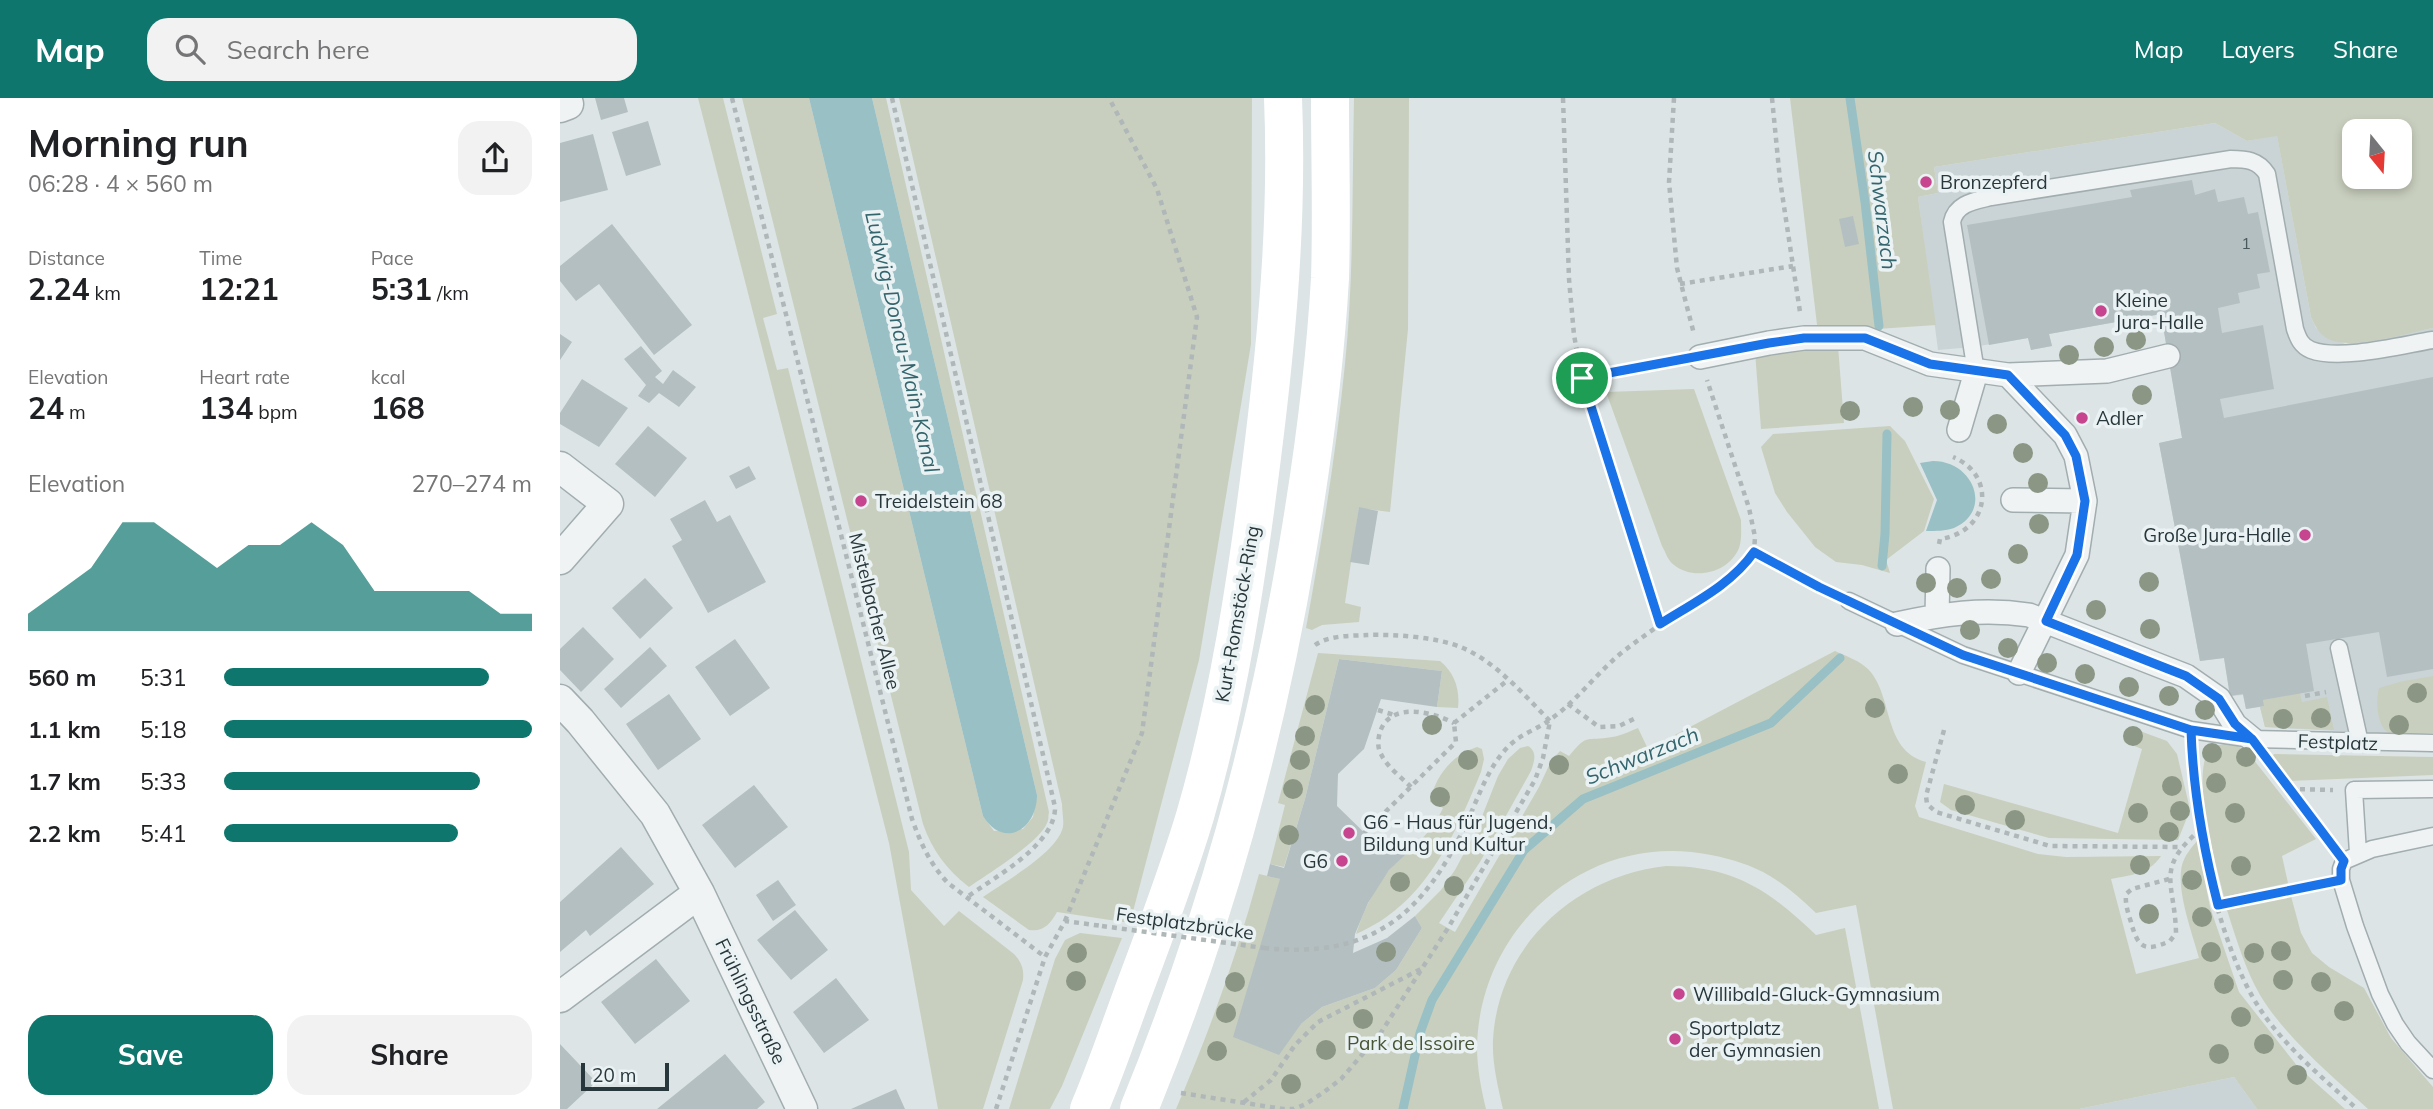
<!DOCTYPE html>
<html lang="en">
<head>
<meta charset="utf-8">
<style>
  body { margin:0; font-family:Mulish,sans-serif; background:#f2f2f2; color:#202124; height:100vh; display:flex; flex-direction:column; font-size:26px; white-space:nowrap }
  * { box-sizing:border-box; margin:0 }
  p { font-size:23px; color:#757577 }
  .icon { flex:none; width:38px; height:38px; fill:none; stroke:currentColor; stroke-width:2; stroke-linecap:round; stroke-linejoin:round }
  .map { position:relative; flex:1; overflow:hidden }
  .details { display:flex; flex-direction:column; background:#fff; width:560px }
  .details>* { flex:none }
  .needle { width:46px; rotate:162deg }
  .tools { position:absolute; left:1782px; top:21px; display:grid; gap:14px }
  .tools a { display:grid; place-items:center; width:70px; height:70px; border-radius:14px; background:#fff; box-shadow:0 4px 10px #0003; font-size:35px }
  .scale { position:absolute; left:21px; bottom:18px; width:88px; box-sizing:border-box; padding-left:7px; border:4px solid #27373b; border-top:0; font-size:19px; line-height:24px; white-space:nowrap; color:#27373b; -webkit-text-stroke:5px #ebf2f4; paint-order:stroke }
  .pin { position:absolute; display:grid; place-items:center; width:60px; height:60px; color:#fff; margin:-30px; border:4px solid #fff; border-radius:50%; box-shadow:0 2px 7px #0007 }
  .round { display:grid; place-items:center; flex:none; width:74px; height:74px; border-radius:21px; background:#f2f2f2 }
  .head { display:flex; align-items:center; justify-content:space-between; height:119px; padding:0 28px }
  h1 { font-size:38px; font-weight:700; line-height:52px }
  .figures { display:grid; grid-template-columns:repeat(3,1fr); gap:10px; height:119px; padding:7px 28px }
  .figures div { display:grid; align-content:center }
  .figures b { font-size:30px; font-weight:700 }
  .figures small { font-size:19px; font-weight:400 }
  .figures p { font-size:19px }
  .chart { height:196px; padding:14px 28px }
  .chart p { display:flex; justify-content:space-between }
  .chart svg { width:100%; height:126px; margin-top:7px; fill:#0f766e; opacity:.7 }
  .button { display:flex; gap:14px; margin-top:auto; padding:14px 28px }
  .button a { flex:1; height:80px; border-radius:21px; background:#0f766e; color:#fff; font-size:28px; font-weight:700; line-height:80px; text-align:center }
  .button a+a { background:#f2f2f2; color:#202124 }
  ul { padding:0 28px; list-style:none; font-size:23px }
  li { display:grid; grid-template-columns:112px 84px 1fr; align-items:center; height:52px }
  li i { height:18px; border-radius:9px; background:#0f766e }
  header { display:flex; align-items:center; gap:42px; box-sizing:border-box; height:98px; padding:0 35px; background:#0f766e; color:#fff }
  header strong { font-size:33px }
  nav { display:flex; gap:38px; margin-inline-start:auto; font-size:24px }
  .search { width:490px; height:63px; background:#f2f2f2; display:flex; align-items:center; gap:18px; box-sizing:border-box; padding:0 24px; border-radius:21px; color:#757577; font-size:26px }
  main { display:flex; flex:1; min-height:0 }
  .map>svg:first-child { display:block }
</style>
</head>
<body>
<header>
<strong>Map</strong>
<div class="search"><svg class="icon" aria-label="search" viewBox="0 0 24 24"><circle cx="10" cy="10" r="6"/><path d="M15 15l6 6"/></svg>Search here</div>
<nav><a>Map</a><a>Layers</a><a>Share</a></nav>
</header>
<main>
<section class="details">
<div class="head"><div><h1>Morning run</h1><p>06:28 · 4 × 560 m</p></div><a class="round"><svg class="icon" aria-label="share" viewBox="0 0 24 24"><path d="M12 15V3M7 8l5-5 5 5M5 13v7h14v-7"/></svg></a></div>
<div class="figures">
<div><p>Distance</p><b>2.24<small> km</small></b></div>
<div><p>Time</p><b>12:21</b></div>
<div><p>Pace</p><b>5:31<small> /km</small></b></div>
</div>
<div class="figures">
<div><p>Elevation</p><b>24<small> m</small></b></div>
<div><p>Heart rate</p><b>134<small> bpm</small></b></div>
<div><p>kcal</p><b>168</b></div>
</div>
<div class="chart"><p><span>Elevation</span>270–274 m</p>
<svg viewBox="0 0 160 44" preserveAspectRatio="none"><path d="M0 44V38L10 30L20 22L30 6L40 6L50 14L60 22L70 14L80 14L90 6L100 14L110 30L120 30L130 30L140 30L150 38L160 38V44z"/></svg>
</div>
<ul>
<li><b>560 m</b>5:31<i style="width:86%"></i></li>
<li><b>1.1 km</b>5:18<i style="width:100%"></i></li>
<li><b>1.7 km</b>5:33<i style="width:83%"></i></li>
<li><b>2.2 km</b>5:41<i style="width:76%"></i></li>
</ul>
<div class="button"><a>Save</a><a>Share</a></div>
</section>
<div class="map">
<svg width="1873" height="1011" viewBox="0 0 1873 1011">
  <rect width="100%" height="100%" fill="#dce4e6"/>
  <path fill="#cad4d7" d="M1655,25L1687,43L1717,37L1751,219L1756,230L1785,246L1873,230V635L1830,636L1705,629L1700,609L1686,611L1683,597L1670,598L1664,560L1640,563L1599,345L1622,340L1601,216L1489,236L1492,248L1471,252L1468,240L1413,249L1378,252L1358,99L1378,95L1374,69Z
    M1674,979L1697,1011H1519Z"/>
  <path fill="#c9cfbe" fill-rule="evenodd" d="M138,0H163L217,216L203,220L217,272L228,270L349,754L351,792L384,828L399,813L454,856C462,865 464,871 463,882L423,1011H378L329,745Z
    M182,0H249L423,718L434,733L463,731L473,719L477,697L312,0H326L489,714C488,718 489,722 487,725C480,744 426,777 409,789C387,772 372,752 363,726Z
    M339,0H692L691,246L639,562L570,825L497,814C490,826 484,834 469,832L423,799C444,784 497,755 503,729C504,722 502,713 502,706Z
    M794,0H849L848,231L830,414L799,410L785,505L801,509L799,524L762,527L752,532L746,530C762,442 776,355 785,266C794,178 792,89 794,0Z
    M1230,0H1873V230C1847,235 1791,253 1768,241C1759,236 1755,228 1751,219L1717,38L1687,43L1655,25L1374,69L1378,95L1358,99L1376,227L1258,235ZM1794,33H1839V79H1794Z
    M1278,248L1284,325L1201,331L1195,254Z
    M1134,291L1181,422C1181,431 1182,442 1179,450C1169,475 1134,483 1114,467C1108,463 1106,455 1102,448L1046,294Z
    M1330,328L1345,343L1374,401L1364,433L1326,462L1330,475L1302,467L1276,464L1255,449L1227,414L1215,395L1201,349L1213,336Z
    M1275,553C1286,558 1300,563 1308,571C1334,598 1322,652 1366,664L1355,708L1359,719L1478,756L1506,759L1601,758C1589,776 1571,777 1551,781L1576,876L1639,860C1632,834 1616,793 1622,767C1625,757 1631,750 1637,743L1650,809L1679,894L1738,969L1785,1011H1697L1674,979L1519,1011H1333L1296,807L1256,815C1241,801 1227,788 1210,778C1192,767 1171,761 1151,757C1030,732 920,826 917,948C917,970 921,990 926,1011H616C649,935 677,857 699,776L720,781L741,926L762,909L815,890L836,872L862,830L855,818L881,792L895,772L917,731L938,678L948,661L960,650L968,648C978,654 974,664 971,673L920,764L879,825L895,834L979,689L991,663L1000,653L1009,658C1029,634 1025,644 1052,639C1061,638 1070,633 1078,630L1088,651Z
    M758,555L880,563C895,575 900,592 898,610L877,609L882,573L779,561L745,701L724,769L710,766L725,707L718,705Z
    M1873,578V635L1830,636C1817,630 1815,603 1819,590L1843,583Z
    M1740,595L1742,604L1767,599L1774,632L1705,629L1700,609L1704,608L1703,602Z
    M1569,629L1607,643L1617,656L1629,707L1628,717L1618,742L1489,740L1391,712L1380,704L1384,686L1558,735L1582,651L1564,644Z
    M1672,645L1686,652L1756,741L1722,758L1728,785L1664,799C1656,765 1629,676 1651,648Z
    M917,649L922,651L924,661L921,674C894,739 865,807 796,836C803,814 814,790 829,772C850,747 868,743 883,710L870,704C875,678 892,657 917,649Z
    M1714,656L1873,659V677L1729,683L1712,660Z
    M1106,768C1174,768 1209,792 1256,837L1285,830L1319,1011H943C938,989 932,965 933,942C938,848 1015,778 1106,768Z
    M1731,798L1741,835L1752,855L1769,869L1804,890L1831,940L1873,989V1011H1808C1770,976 1727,941 1700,897C1685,871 1676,840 1667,812Z
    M520,835L562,840L502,988L490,1011H449L495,861L505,842Z"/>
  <path fill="#98c0c5" d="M249,0H312L477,697C477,731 444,752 423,718Z
    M1373,363C1414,363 1433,413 1394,430C1385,433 1376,433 1366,433L1377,402L1360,365Z"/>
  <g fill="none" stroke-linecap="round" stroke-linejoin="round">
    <path stroke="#98c0c5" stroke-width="9" d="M1290,0L1305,104L1319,228
      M1322,468L1325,436L1327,336
      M843,1011L860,935L872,902L964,752L1023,701L1211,625L1280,560"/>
  </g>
  <path fill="#b4bfc2" d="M35,0H64L68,14L41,22Z
    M88,23L101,67L66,78L52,34Z
    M33,36L48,92L0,104V45Z
    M1632,82L1635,97L1655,91L1658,104L1684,99L1688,116L1698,114L1710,174L1697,176L1700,190L1678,195L1680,205L1658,210L1662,235L1703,227L1714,291L1660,301L1664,320L1873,279V571L1827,579L1819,534L1746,546L1754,593L1703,602L1704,608L1686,611L1683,596L1670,598L1664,560L1640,563L1599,345L1622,340L1601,216L1489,236L1492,248L1471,252L1468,240L1429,247L1407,127L1572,99L1570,92Z
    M1293,118L1299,146L1285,149L1279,121Z
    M52,126L132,227L94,257L39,186L16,203L0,183V168Z
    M0,236L12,244L0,262Z
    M81,248L102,273L95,279L103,286L113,272L136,289L119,309L99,295L89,305L78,298L86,287L64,261Z
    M22,281L68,310L39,349L0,326V315Z
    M88,328L127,360L95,399L55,366Z
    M189,368L196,381L176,391L169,378Z
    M145,402L157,424L170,417L206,484L148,515L112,448L122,442L110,421Z
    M799,409L818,413L809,467L790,464Z
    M85,480L113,510L80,541L52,510Z
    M23,529L54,561L21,594L0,572V551Z
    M175,541L210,590L170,618L135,569Z
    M90,549L107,568L61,610L44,591Z
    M779,561L882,573L877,609L821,601L804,651L778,676L777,708L817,747L846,756L829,772L808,805L795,836L793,855L827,840L855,818L862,830L836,872L815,890L762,909L741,926L719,957L673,939L720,781L707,778L710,766L724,770L745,701Z
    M109,596L141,641L98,672L66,626Z
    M194,687L228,729L175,770L142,727Z
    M61,749L94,786L30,838L26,832L0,854V804Z
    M218,782L236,807L213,823L196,797Z
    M235,812L268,852L231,882L197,842Z
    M96,861L130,903L75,946L41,904Z
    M276,880L309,922L264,955L233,914Z
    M0,946L36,984L7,1011H0Z
    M165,956L205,1004L197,1011H97Z
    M336,991L345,1011H291Z"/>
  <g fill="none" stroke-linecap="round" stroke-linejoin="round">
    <g stroke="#a2adaf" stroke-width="19">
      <path id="service" d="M1416,274L1392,124C1396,105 1415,103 1431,99L1671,61C1686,61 1698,62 1707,76L1735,231C1738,240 1741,248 1751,252C1780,263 1842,247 1873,242
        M1289,503L1403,557L1631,632L1692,641L1873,645
        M1779,550L1800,645
        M1873,738L1812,751L1784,763L1781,771V782L1795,828L1820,896L1835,926L1848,945L1873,972
        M1798,755L1794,692L1873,691"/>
    </g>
    <g stroke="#a2adaf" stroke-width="26">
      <path id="pedestrian" d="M1140,259L1209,245L1244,240H1305L1370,266L1448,277L1547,273L1608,258
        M1448,277L1505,337L1516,358L1525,403L1517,457L1459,575
        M1399,332L1416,274
        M1453,402L1525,403
        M1377,518L1378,471
        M1337,526C1381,516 1423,510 1469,517L1626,578L1659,601L1675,627L1692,641"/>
    </g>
    <g stroke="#a2adaf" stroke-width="33">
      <path id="minor" d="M0,9L8,6
        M0,369L48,406L0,461
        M0,602L20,623L95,716L139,795L242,1011
        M0,899L139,795"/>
    </g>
    <path stroke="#afb7b9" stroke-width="4.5" stroke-dasharray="5 5" stroke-linecap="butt" d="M172,0L352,721C361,746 370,766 388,785L485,859
      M332,0L495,709C496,746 435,779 407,799
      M1003,0L1009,181L1014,237L1022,280L1100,526
      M1114,0L1109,84L1117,170L1134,236
      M1212,0L1220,82L1240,214
      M1120,186L1233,168
      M1022,280L1118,263
      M1379,446L1380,441C1430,434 1437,377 1393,359
      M1194,454L1270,494
      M755,547C769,537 791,538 807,537C834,536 878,539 903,550C937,565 964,597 990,623
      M1745,598L1766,594
      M1008,606L1039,629L1059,628L1078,619
      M818,612L834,617
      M894,625L948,582
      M1384,632L1366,698L1367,706L1376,714L1490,748L1620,749
      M1631,653C1635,728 1658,847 1700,911C1725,949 1763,980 1797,1011
      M1709,663L1771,745
      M851,689C841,679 827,669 821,656C817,649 818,641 820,634C830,603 873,614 894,625
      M1730,691L1773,692
      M804,735L896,644L894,625
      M1609,781L1572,791L1566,796C1565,806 1568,815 1571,824C1578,851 1585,854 1610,843L1616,835C1615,785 1594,771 1640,732
      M1658,807L1760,786
      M505,823L582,635L637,219L597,91L549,0
      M704,850C811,861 863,818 907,724C919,698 929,666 951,646C963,635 978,631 991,621C1019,601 1038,573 1065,552C1103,523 1144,499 1183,470L1194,454L1195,439L1189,410L1147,282
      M621,995L723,1011H734L746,1006L764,994L781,981L820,936L888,830L975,682L983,660L990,623
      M684,1004L711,982L735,947L758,924L861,871
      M436,1011L485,859L505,823L542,828"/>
    <use href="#service" stroke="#eff3f4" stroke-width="16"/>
    <use href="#pedestrian" stroke="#eff3f4" stroke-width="23"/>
    <use href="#minor" stroke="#eff3f4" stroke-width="30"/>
    <path stroke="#fff" stroke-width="38" d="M529,1011C545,974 558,935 572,897C594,838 617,778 635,718C669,601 687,479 702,359C717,240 728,120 723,0
      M579,1011C655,825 705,645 738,448C753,359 765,269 770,180C772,120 770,60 770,0"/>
    <path stroke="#afb7b9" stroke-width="4.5" stroke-dasharray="5 5" stroke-linecap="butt" d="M542,828L704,850"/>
  </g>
  <g fill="#8b9685">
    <circle cx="1576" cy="242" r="10"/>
    <circle cx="1544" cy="249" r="10"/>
    <circle cx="1509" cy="257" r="10"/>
    <circle cx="1582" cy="297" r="10"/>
    <circle cx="1353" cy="309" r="10"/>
    <circle cx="1390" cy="312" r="10"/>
    <circle cx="1290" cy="313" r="10"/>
    <circle cx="1437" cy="326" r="10"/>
    <circle cx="1463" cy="355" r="10"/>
    <circle cx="1478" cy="385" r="10"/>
    <circle cx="1479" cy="426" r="10"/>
    <circle cx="1458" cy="456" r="10"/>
    <circle cx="1431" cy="481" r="10"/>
    <circle cx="1589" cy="484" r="10"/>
    <circle cx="1366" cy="485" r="10"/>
    <circle cx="1397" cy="490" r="10"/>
    <circle cx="1536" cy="512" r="10"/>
    <circle cx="1590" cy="531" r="10"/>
    <circle cx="1410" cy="532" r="10"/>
    <circle cx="1448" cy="550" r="10"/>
    <circle cx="1487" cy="565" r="10"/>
    <circle cx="1525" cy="576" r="10"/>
    <circle cx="1569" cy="589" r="10"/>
    <circle cx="1857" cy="595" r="10"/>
    <circle cx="1609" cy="598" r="10"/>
    <circle cx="755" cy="607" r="10"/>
    <circle cx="1315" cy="610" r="10"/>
    <circle cx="1645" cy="612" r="10"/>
    <circle cx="1761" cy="620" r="10"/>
    <circle cx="1723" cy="621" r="10"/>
    <circle cx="872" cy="627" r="10"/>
    <circle cx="1839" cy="627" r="10"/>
    <circle cx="745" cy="638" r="10"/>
    <circle cx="1573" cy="638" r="10"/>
    <circle cx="1652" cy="655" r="10"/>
    <circle cx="1686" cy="659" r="10"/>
    <circle cx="740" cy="662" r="10"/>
    <circle cx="908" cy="662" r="10"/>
    <circle cx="999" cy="667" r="10"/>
    <circle cx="1338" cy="676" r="10"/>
    <circle cx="1656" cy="685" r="10"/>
    <circle cx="1612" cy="688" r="10"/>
    <circle cx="733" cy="691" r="10"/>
    <circle cx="880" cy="699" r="10"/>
    <circle cx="1405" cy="707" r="10"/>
    <circle cx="1620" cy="713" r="10"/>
    <circle cx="1578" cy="715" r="10"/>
    <circle cx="1675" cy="715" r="10"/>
    <circle cx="1455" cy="722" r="10"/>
    <circle cx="1609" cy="734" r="10"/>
    <circle cx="729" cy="737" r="10"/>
    <circle cx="1580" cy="767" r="10"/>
    <circle cx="1681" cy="768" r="10"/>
    <circle cx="1632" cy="782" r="10"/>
    <circle cx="840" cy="784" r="10"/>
    <circle cx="894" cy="788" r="10"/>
    <circle cx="1589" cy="816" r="10"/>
    <circle cx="1642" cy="819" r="10"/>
    <circle cx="1721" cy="853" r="10"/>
    <circle cx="826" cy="854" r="10"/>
    <circle cx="1651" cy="854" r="10"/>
    <circle cx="517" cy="855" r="10"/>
    <circle cx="1694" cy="855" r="10"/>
    <circle cx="1723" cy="882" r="10"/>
    <circle cx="516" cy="883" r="10"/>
    <circle cx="675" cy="884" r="10"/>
    <circle cx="1761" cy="884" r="10"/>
    <circle cx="1664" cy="886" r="10"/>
    <circle cx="1784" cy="913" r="10"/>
    <circle cx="666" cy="915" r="10"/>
    <circle cx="1681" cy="919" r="10"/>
    <circle cx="803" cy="921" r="10"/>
    <circle cx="1704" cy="946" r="10"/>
    <circle cx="766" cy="952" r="10"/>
    <circle cx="657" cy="953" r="10"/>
    <circle cx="1659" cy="956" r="10"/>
    <circle cx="1737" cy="977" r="10"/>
    <circle cx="731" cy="986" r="10"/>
  </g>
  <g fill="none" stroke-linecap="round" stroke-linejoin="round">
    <g stroke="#fff" stroke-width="14">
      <path id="route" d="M1022,280L1100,526C1133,505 1171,487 1194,454L1259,489L1403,557L1631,632L1692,641L1784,763L1781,771V782L1658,807C1643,749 1633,692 1631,632L1692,641L1675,626L1659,601L1626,578L1486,523L1517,457L1525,403L1516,358L1505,337L1448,277L1370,266L1305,240H1244L1209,245L1022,280"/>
    </g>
    <use href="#route" stroke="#1a73e8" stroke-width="9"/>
  </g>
  <g fill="#c7458e" stroke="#ebf2f4" stroke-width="2.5">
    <circle cx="1366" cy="84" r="7"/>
    <circle cx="1541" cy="213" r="7"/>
    <circle cx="1522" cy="320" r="7"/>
    <circle cx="301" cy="403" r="7"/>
    <circle cx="1745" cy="437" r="7"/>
    <circle cx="789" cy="735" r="7"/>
    <circle cx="782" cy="763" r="7"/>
    <circle cx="1119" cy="896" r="7"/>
    <circle cx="1115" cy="941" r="7"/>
  </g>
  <g text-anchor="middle" stroke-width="7" stroke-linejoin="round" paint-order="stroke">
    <g font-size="16" fill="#4a595d">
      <text x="1686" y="151">1</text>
    </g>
    <g font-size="19" fill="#27373b" stroke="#ebf2f4" text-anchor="start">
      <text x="1380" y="91">Bronzepferd</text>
      <text x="1555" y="209">Kleine<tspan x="1555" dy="22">Jura-Halle</tspan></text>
      <text x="1536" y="327">Adler</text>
      <text x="315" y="410">Treidelstein 68</text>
      <text x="1731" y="444" text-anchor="end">Große Jura-Halle</text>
      <text x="803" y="731">G6 - Haus für Jugend,<tspan x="803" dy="22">Bildung und Kultur</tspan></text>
      <text x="768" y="770" text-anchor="end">G6</text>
      <text x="1133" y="903">Willibald-Gluck-Gymnasium</text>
      <text x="1129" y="937">Sportplatz<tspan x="1129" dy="22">der Gymnasien</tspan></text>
    </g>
    <g font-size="19" fill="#27373b" stroke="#ebf2f4">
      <text transform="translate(315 513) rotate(76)" y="7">Mistelbacher Allee</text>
      <text transform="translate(677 516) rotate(-80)" y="7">Kurt-Romstöck-Ring</text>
      <text transform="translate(1778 644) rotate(2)" y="7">Festplatz</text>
      <text transform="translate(625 825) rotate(8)" y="7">Festplatzbrücke</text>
      <text transform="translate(191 903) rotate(64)" y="7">Frühlingsstraße</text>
    </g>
    <g font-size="19" fill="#495635" stroke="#ebf2f4">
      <text x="851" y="952">Park de Issoire</text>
    </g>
    <g font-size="21" font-style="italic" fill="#33656d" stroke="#ebf2f4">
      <text transform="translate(1322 112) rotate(83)" y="7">Schwarzach</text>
      <text transform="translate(342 244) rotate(77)" y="7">Ludwig-Donau-Main-Kanal</text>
      <text transform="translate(1082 658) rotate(-22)" y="7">Schwarzach</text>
    </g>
  </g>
</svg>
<div class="tools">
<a><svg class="needle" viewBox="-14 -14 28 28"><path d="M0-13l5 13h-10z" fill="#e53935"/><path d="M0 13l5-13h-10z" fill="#757577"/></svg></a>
</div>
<div class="scale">20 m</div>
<div class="pin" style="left:1022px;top:280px;background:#1e9e55"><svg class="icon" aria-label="arrive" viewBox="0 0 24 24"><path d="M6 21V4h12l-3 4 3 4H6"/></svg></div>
</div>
</main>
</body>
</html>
